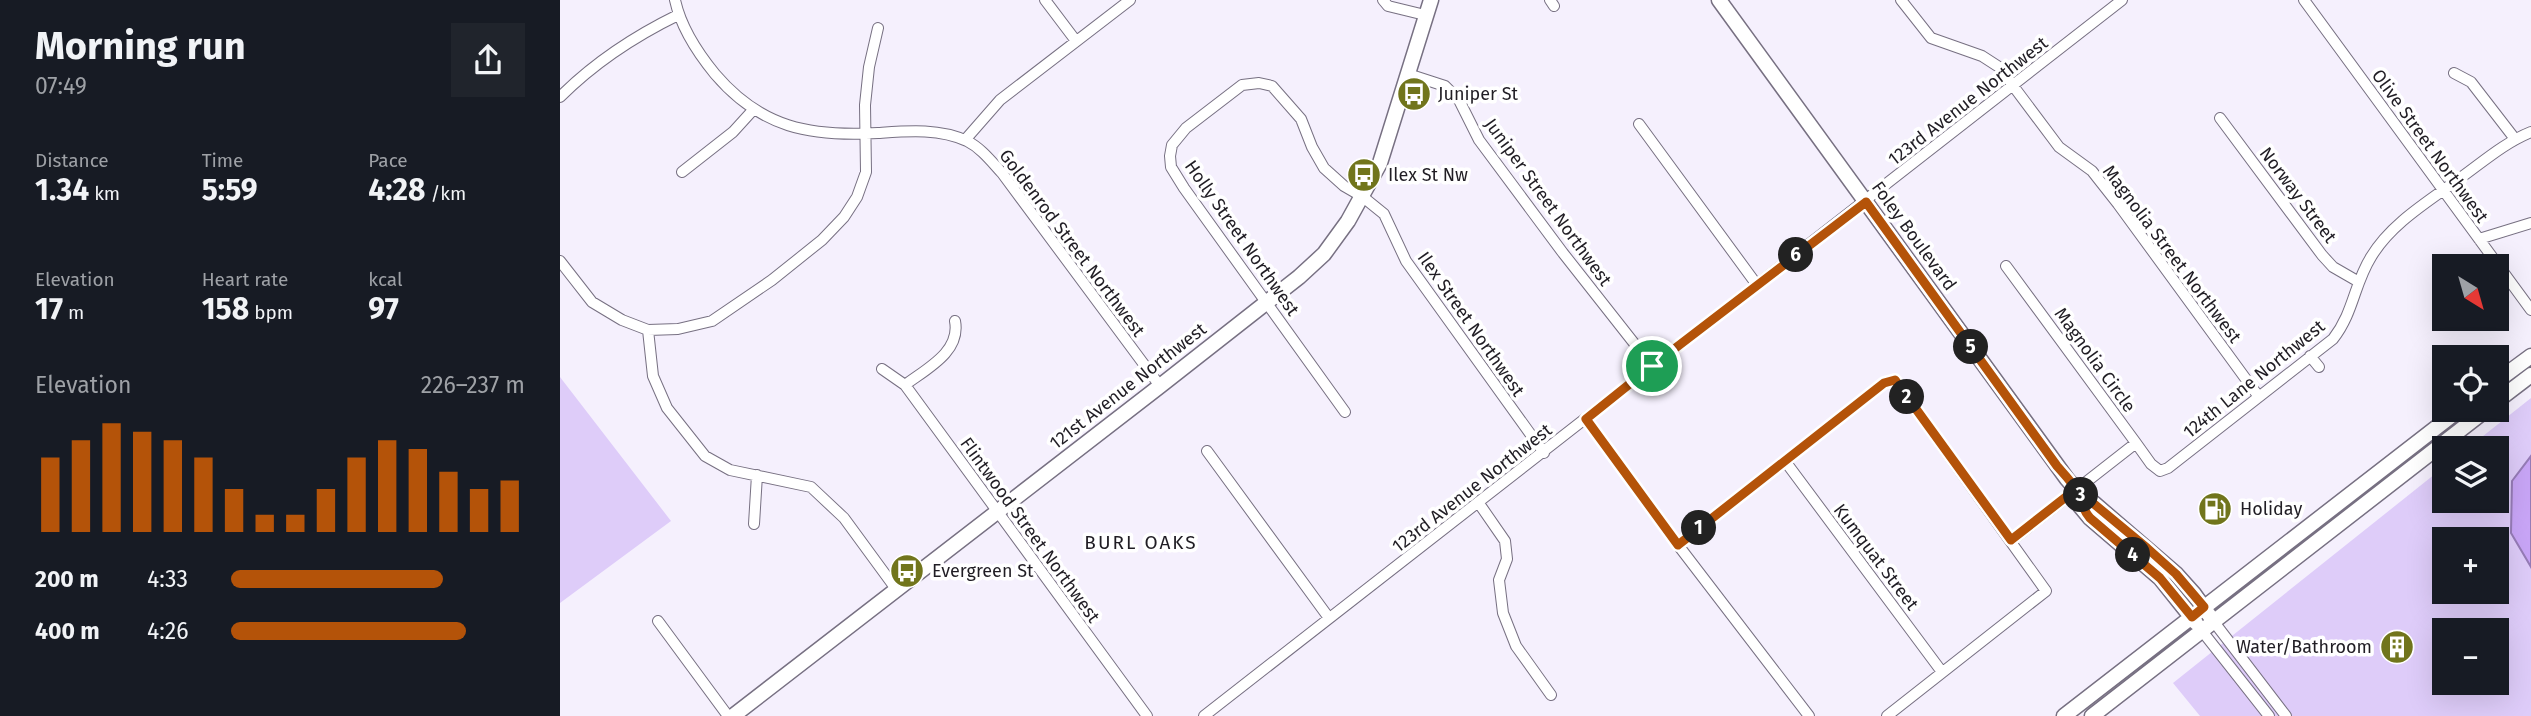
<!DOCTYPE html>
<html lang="en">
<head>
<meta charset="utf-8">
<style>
  body { margin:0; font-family:"Fira Sans",sans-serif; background:#20242c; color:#f1f3f6; height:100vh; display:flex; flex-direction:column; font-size:26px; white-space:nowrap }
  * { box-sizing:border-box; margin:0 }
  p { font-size:23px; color:#9ea1a6 }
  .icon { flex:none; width:38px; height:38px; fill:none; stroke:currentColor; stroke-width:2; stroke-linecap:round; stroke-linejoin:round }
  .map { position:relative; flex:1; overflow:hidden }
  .details { display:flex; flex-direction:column; background:#171b24; width:560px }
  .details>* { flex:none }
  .needle { width:46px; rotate:143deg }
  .buttons { position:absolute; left:1872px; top:254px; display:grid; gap:14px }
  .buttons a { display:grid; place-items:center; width:77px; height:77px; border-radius:0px; background:#171b24; box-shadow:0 7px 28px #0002; font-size:35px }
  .pin { position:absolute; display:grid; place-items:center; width:60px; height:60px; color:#fff; margin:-30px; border:4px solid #fff; border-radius:50%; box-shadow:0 2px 7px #0007 }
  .km { position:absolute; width:35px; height:35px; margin:-18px; border-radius:50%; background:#222; color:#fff; font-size:19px; line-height:35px; text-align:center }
  .round { display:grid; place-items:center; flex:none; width:74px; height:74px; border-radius:0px; background:#20242c }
  .overview { display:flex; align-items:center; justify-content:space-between; height:119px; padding:0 35px }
  h1 { font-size:38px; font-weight:700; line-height:52px }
  .metrics { display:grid; grid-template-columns:repeat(3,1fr); gap:10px; height:119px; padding:7px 35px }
  .metrics div { display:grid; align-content:center }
  .metrics b { font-size:30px; font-weight:700 }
  .metrics small { font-size:19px; font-weight:400 }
  .metrics p { font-size:19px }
  .chart { height:196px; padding:14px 35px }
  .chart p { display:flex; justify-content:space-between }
  .chart svg { width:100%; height:126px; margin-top:7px; stroke:#b45309; stroke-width:6 }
  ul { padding:0 35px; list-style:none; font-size:23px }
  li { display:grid; grid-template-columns:112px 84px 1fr; align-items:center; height:52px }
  li i { height:18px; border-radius:9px; background:#b45309 }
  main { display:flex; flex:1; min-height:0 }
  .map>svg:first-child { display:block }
</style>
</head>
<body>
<main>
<section class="details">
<div class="overview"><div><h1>Morning run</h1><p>07:49</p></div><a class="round"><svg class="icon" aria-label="share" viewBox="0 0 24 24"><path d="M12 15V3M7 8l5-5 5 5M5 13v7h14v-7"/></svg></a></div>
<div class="metrics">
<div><p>Distance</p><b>1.34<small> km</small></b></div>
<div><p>Time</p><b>5:59</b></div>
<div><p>Pace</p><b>4:28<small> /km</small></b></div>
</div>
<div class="metrics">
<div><p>Elevation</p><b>17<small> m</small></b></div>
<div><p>Heart rate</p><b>158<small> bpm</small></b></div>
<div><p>kcal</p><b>97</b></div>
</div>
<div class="chart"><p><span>Elevation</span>226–237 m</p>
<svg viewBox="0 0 160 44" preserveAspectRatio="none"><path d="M5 44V18M15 44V12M25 44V6M35 44V9M45 44V12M55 44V18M65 44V29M75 44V38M85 44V38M95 44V29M105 44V18M115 44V12M125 44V15M135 44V23M145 44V29M155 44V26"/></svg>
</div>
<ul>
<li><b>200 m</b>4:33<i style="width:72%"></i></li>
<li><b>400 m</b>4:26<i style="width:80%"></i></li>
</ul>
</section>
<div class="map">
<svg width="1971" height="716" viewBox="0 0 1971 716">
  <rect width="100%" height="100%" fill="#f5f0fd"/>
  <path fill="#deccf9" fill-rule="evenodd" d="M0,377L111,521L0,603Z
    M1971,398V716H1640L1613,683L1885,466V500H1937V448H1908ZM1885,539H1937V592H1885ZM1885,630H1937V682H1885Z"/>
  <path fill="#c8a5f6" stroke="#967cb7" stroke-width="2" d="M1971,456V567L1951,533L1952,481Z"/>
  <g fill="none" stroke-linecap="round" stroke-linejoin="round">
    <g stroke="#777082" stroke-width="12">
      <path id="street" d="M115,0C121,28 137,52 155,74C201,128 250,137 318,133C347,131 379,128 407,141C421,148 431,161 442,173L600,386
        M485,0L516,41
        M823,0L828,6L865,15
        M990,0L994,6
        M1341,0L1371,38L1422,56L1439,67L1499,147L1532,171L1558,204L1699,397
        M1744,0L1971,310
        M1894,73L1911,82L1955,139
        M848,74L885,86L899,100L919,140L1003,253L1092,366
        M0,97C34,63 75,36 118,15
        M1660,118L1762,255L1773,267L1799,282
        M1079,124L1197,285
        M405,140L440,100L570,0
        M122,172L173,132L193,110
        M1919,239L1971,223
        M0,261L32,302L62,320L88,330L118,329L152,321L212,280L262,240L284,217L297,197L306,172L305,105L309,67L318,28
        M1446,266L1576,443L1591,464L1600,471L1608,468L1773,339C1794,312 1794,284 1811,257C1832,222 1871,200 1903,176C1925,160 1946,142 1971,132
        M88,330L93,376L107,408L145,456L170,470L251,487L284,518L336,589
        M1750,356L1759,367
        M322,369L345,385L587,716
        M345,385C366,369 401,352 395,321
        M785,412L624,188L611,167L610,156L612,145L626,128L682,85L699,83L712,86L741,119L752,147L764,168L784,186L803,197L824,214L846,261L984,453
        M1026,419L1118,545L1249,716
        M647,451L769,618
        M1225,461L1382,672
        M918,502L945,541L947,559L939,580L943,613L956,646L991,695
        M194,524L197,475
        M1452,540L1576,443
        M1118,545L1324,383L1335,380L1486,591L1327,716
        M98,621L168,716
        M1654,622L1726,716
        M1642,631L1709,716
        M644,716L1562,0"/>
    </g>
    <g stroke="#777082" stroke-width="17">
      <path id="secondary" d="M1159,0L1507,479L1520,494L1529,499L1616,574L1634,594L1654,622
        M1937,381L1971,356
        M1937,401L1971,375
        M1520,494V506L1530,518L1600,578L1636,623
        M173,716L600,386L739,277L764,254L788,221L820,163L871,0
        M1504,716L1899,410
        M1532,716L1926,410"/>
    </g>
    <use href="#street" stroke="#fff" stroke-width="10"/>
    <use href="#secondary" stroke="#fff" stroke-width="14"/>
  </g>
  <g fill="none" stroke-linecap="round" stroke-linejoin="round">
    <g stroke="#fff" stroke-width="14">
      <path id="route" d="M1092,366L1026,419L1118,545L1324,383L1335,380L1451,540L1516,489L1587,548L1616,574L1644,607L1632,617L1600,578L1530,518C1519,505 1524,501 1517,491C1512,482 1504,474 1497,466L1306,202L1092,366"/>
    </g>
    <use href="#route" stroke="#b45309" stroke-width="9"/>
  </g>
  <defs>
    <g id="bus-disc" transform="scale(1.75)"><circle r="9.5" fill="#71751c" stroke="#fff"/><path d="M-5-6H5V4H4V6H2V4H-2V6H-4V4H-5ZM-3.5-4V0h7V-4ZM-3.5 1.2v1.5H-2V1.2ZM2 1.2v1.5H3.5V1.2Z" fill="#fff"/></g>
    <g id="fuel-disc" transform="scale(1.75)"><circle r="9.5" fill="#71751c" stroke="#fff"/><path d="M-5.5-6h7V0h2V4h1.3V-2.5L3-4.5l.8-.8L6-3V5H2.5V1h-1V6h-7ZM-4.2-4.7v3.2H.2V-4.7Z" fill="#fff"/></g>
    <g id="building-disc" transform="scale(1.75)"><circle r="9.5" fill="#71751c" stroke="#fff"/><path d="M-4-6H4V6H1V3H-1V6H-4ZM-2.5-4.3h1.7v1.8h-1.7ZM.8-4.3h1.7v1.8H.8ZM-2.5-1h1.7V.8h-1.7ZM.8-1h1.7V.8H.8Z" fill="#fff"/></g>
  </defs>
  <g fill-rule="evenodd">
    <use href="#bus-disc" x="854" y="94"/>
    <use href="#bus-disc" x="804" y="175"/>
    <use href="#fuel-disc" x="1655" y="509"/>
    <use href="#bus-disc" x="347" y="571"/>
    <use href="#building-disc" x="1837" y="647"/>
  </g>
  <g text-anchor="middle" stroke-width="7" stroke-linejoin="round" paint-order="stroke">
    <g font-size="18" fill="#201d24" stroke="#fff" text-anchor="start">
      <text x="878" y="100">Juniper St</text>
      <text x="828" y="181">Ilex St Nw</text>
      <text x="1680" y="515">Holiday</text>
      <text x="372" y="577">Evergreen St</text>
      <text x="1812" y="653" text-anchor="end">Water/Bathroom</text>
    </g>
    <g font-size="18" fill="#201d24" stroke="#fff">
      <text transform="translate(1408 101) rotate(-38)" y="6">123rd Avenue Northwest</text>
      <text transform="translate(1870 146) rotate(54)" y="6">Olive Street Northwest</text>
      <text transform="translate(1738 195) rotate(53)" y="6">Norway Street</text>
      <text transform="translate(988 202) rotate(54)" y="6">Juniper Street Northwest</text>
      <text transform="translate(1354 236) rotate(54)" y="6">Foley Boulevard</text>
      <text transform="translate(682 238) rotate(55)" y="6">Holly Street Northwest</text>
      <text transform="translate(512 243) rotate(53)" y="6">Goldenrod Street Northwest</text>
      <text transform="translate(1612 254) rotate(53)" y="6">Magnolia Street Northwest</text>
      <text transform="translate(911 324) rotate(55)" y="6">Ilex Street Northwest</text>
      <text transform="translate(1535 360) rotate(54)" y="6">Magnolia Circle</text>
      <text transform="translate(1694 379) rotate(-39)" y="6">124th Lane Northwest</text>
      <text transform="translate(568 386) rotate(-38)" y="6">121st Avenue Northwest</text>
      <text transform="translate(912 488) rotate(-38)" y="6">123rd Avenue Northwest</text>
      <text transform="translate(470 530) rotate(54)" y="6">Flintwood Street Northwest</text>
      <text transform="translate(1316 557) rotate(53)" y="6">Kumquat Street</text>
    </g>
    <g font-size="19" letter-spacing="2" fill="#201d24" stroke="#fff">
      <text x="581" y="549">BURL OAKS</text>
    </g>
  </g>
</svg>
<div class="buttons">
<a><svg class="needle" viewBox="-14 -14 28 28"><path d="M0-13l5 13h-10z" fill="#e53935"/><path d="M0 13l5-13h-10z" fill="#9ea1a6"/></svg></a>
<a><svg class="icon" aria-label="locate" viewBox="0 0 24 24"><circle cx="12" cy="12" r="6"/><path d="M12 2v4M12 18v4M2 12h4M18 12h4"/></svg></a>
<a><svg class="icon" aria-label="layers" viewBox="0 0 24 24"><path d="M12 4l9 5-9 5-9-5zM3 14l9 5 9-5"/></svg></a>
<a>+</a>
<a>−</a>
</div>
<div class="pin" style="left:1092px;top:366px;background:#1e9e55"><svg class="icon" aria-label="arrive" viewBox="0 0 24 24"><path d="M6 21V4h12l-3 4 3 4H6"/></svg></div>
<b class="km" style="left:1139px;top:528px">1</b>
<b class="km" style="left:1347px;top:397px">2</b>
<b class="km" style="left:1521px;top:495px">3</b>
<b class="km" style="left:1573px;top:555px">4</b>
<b class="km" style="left:1411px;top:347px">5</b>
<b class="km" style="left:1236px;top:255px">6</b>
</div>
</main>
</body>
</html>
